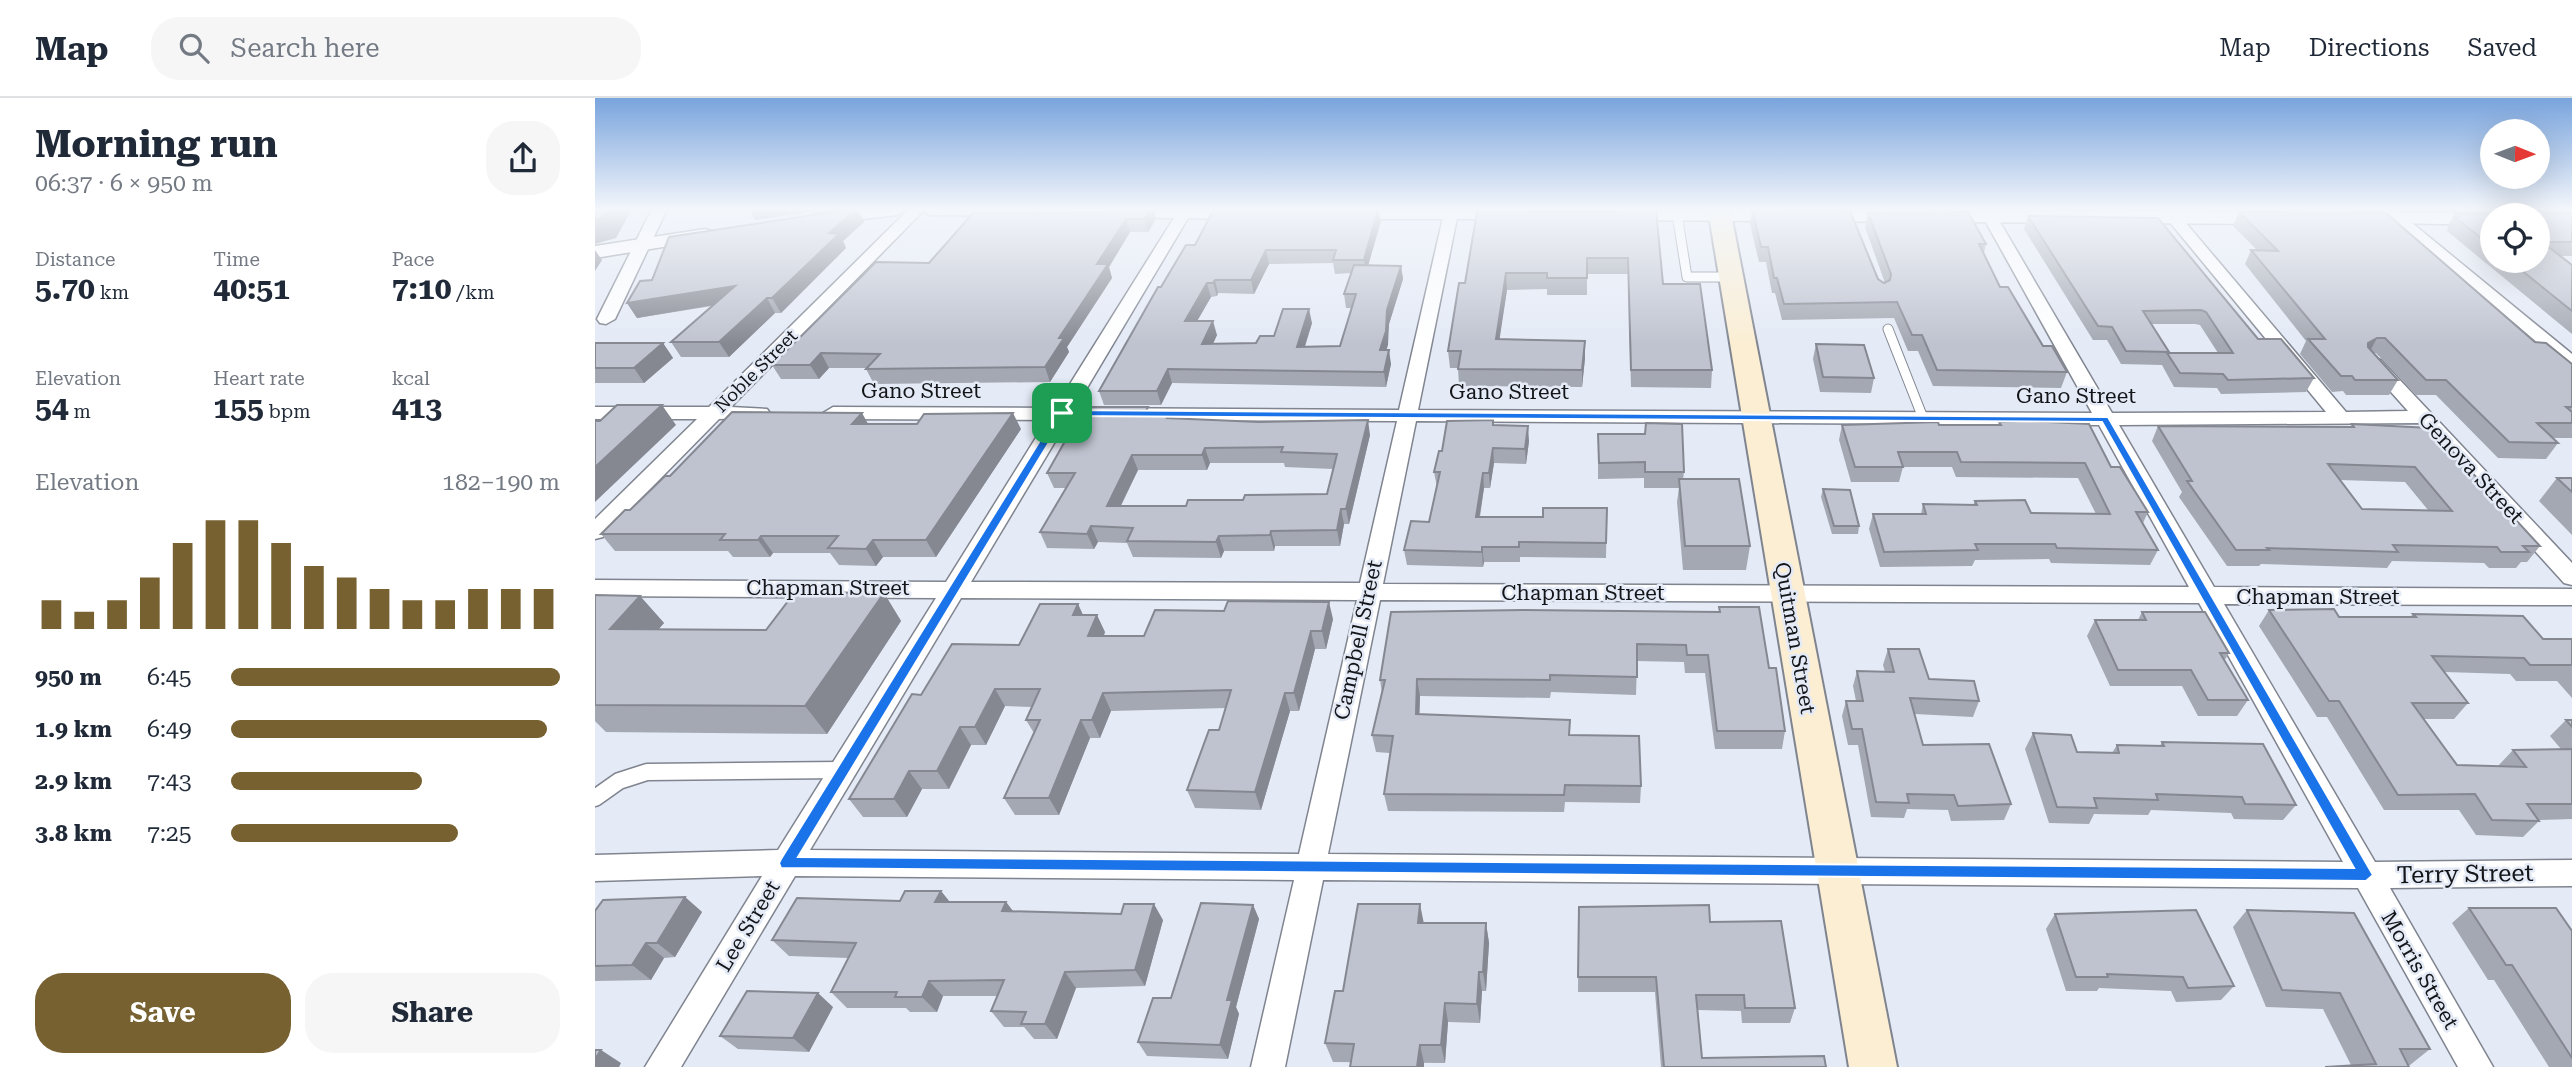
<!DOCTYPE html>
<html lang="en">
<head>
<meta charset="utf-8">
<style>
  body { margin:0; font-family:"Roboto Serif",serif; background:#f6f6f7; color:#1f2937; height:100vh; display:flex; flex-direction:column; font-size:26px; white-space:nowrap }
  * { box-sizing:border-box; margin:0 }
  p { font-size:23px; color:#747a83 }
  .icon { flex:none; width:38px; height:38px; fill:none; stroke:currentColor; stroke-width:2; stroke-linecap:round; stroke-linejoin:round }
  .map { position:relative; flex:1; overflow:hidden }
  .side { display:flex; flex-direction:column; background:#fff; width:595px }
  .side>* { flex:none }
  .needle { width:46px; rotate:91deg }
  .fabs { position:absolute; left:1885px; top:21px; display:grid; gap:14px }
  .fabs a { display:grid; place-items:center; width:70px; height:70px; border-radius:50%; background:#fff; box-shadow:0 7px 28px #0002; font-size:35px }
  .pin { position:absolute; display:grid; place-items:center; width:60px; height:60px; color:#fff; margin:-30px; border-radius:14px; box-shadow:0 4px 10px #0006 }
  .round { display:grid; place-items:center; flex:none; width:74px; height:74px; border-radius:28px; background:#f6f6f7 }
  .headline { display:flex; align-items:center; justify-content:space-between; height:119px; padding:0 35px }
  h1 { font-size:38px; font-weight:700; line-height:52px }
  .stats { display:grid; grid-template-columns:repeat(3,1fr); gap:10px; height:119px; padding:7px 35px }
  .stats div { display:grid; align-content:center }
  .stats b { font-size:30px; font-weight:700 }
  .stats small { font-size:19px; font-weight:400 }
  .stats p { font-size:19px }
  .chart { height:196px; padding:14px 35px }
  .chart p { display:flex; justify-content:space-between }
  .chart svg { width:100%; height:126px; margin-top:7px; stroke:#776131; stroke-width:6 }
  .primary-button { display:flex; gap:14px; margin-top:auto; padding:14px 35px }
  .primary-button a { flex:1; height:80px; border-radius:28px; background:#776131; color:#fff; font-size:28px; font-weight:700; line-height:80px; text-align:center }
  .primary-button a+a { background:#f6f6f7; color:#1f2937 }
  ul { padding:0 35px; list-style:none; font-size:23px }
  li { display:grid; grid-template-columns:112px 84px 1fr; align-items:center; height:52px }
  li i { height:18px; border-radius:9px; background:#776131 }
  header { display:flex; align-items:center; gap:42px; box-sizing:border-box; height:98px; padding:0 35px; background:#fff; border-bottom:2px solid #e0e1e3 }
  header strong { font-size:33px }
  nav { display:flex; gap:38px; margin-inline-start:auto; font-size:24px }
  .search { width:490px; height:63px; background:#f6f6f7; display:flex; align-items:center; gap:18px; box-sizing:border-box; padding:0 24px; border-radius:28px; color:#747a83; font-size:26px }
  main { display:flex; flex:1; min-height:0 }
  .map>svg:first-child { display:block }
</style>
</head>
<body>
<header>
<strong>Map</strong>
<div class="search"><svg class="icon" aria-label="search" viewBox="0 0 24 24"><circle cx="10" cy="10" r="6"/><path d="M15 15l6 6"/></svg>Search here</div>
<nav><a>Map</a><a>Directions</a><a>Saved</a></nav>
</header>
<main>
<section class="side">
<div class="headline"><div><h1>Morning run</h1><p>06:37 · 6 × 950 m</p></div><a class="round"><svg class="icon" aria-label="share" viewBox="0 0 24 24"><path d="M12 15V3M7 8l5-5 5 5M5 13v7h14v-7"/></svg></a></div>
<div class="stats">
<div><p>Distance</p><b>5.70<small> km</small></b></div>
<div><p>Time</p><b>40:51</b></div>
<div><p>Pace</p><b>7:10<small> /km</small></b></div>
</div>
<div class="stats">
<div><p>Elevation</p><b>54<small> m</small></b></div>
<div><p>Heart rate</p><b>155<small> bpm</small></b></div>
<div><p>kcal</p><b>413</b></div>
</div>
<div class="chart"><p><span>Elevation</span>182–190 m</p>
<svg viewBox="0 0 160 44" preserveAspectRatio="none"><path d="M5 44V34M15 44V38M25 44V34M35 44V26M45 44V14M55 44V6M65 44V6M75 44V14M85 44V22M95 44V26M105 44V30M115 44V34M125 44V34M135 44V30M145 44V30M155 44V30"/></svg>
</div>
<ul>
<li><b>950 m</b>6:45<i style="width:100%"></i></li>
<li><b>1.9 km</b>6:49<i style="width:96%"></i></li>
<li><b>2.9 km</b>7:43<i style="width:58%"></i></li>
<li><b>3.8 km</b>7:25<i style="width:69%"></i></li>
</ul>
<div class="primary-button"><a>Save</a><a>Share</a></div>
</section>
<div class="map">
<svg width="1977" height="969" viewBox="0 0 1977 969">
  <rect width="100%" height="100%" fill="#e4eaf6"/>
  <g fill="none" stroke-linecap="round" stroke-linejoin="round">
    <g stroke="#7f848f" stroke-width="11">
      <path id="service-far1" d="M1082,116L1092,179H1136
        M1293,231L1328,320"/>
    </g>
    <g stroke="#7f848f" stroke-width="19">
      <path id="service" d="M0,700L24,683L52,674L247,672"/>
    </g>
    <g stroke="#7f848f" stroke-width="3">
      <path id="minor" d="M57,111H72L20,221L11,226L5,225L2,221Z
        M314,111H330L136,309L172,311L175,315L172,319L124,321L8,439L0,441V421L102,321H0V309H114Z
        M592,111L596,115L480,310L804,312L849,115L851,112L859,111L863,115L823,312L1497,315L1388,119L1395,115L1402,119L1517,315L1731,314L1564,111H1579L1751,314L1813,313L1771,266L1780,261L1786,262L1977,465V487L1969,485L1824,325L1524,327L1619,489L1977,491V507L1629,506L1780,764L1977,762V788L1795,790L1898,969H1863L1763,790L728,782L690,969H656L699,782L200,778L86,969H50L167,778L0,783V757L183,752L341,500L0,498V482L351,484L452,322L238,321L228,315L238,309L460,310L582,115L584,112ZM473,322L802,323L765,485L376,484ZM821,323L1504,327L1594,489L788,486ZM366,500L762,502L704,756L215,752ZM785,502L1604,505L1748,764L733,756Z
        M1784,111H1800L1977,256V270L1971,269Z"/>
    </g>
    <g stroke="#7f848f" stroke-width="3">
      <path id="tertiary" d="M249,111H311L302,117L225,126L215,120L218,116Z
        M326,111H664L667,115L657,121L335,117Z
        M738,111H930L933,115L923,121H745L738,119L735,115Z
        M1017,111L1682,114L1692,120L1682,126L1022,122L1012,116Z
        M1757,114L1897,115L1904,117H1897V127L1750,124L1747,120L1750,116Z
        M110,131L117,133L120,137L117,141L0,160V148Z"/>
    </g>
    <g stroke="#7f848f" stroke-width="4">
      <path id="secondary" d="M1113,111H1135L1302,969H1254Z"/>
    </g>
    <use href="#service-far1" stroke="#fff" stroke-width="9"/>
    <use href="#service" stroke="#fff" stroke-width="16"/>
    <use href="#minor" fill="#fff" fill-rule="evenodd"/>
    <use href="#tertiary" fill="#fff" fill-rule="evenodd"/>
    <use href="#secondary" fill="#fbeed3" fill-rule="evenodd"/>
  </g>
  <path fill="#a3a8b2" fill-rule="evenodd" d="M257,111H263L269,124L248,143L251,150L186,215H180L134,259H86L76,244L117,208L42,220L32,205L57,182Z
    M1157,111L1283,181L1289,185H1290L1270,129L1273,115L1391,146L1389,155L1405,189L1448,248L1472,274L1466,290L1338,288L1323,253H1313L1299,220L1187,222L1180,195H1177L1171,164H1164L1155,126Z
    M1624,111H1766V113Z
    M1831,111H1977V113H1949V115H1977V158H1965L1977,167V236L1852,133L1853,130L1852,129L1860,116L1902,115L1834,114ZM1897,117L1942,163H1897Z
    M1031,114L1068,186L1117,272L1116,290L1036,289L1033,176H992V197H952V191L912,192L904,241L990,243V260L987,289L864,288L863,270H855L853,253L870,185Z
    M1644,114L1940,244L1977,266V340H1958L1963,345L1951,361L1903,360L1841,297H1821L1781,255H1779L1803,282L1794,297H1751L1748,293L1737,294L1705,256L1711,243L1650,166L1656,152H1662L1638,128Z
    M378,115L561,121L553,134H535L514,169L517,180L472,249L474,254L455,284L279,286L271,271L272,270H234L224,281H186L177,267L334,165Z
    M1433,118L1663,241L1719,280L1711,294L1626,296L1622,290L1579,289L1567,267L1526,266L1512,242H1498L1429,131ZM1556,226H1600L1605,227L1623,255H1574Z
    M786,123L773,167L806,168L808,181L794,226L791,252L796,266L791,289L577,285L566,307H509L504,293L566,189L600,147ZM738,165L740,176L756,175L749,196L751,210H756L745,248L710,249L717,225L679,238L661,245L618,246L622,237L602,223L616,199L622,198L623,195L659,196L674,166Z
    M0,245H68L78,260L49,285H0Z
    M1221,246L1279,280L1276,295L1225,294L1218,261Z
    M554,313H576L578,321L775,337L754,426H749L745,448H680L679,453H629L626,460L538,459L532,445L503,444L499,451L452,450L445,434L471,390H459L452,375L491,315ZM615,365H689L690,369L738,371L732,396L591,408H526L543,372H612Z
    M898,322V327L934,343L931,366L899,365L895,390H889L885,419H948L1012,410L1011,460L925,459V464H889L888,469L812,467L809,452L834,424L842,389L839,374L847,353Z
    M1404,324L1516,369L1553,414L1548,425L1563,452L1555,467L1456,465L1454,461L1380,462L1377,468L1285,469L1274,431L1278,416H1326L1328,406L1378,407L1380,403L1436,415L1501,416L1483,380L1361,379L1357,369H1308L1304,384H1256L1244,342L1247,327H1403Z
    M273,326L426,331L341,459H288L281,468L244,467L235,455H178L175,459H138L133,453H20L6,436L75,378Z
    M1757,326L1945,448L1932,464H1926L1921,470H1894L1889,465L1797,463L1792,470L1666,466L1664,468H1632L1584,399L1587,394L1557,343L1563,328L1755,329ZM1745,382L1810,384L1833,412L1767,411Z
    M1003,336L1089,374L1088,381L1155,448L1151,472H1088L1082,404L1084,390H1049V380L1003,381Z
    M1962,380H1977V437L1944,403Z
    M1228,391L1264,428L1263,436H1237L1226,399Z
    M289,495L306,523L232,636L11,634L0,623V497L45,498L69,525L63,531L171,532Z
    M483,506L488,517L510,534L509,538H549L738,521L731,551H720L704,613H695L666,712L600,710L592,692L624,632L631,610L516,613L505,640H495L464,717H420L409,700L439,635L431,622L437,609L410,608L391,647H376L354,691H327L312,719H268L254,701L326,597L424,547Z
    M1124,509L1174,570L1190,633L1187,651H1120L1110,575H1090L1089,564L1042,563L1041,597L956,594L955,600L825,598L824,616L975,622V637L1046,688L1045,705L970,704L969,714L793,713L789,696L795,655L781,654L777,637L787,595L785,582L1124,514Z
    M1674,512L1744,519H1815L1818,516L1948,541H1977V600L1962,583H1921L1915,576L1850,574L1873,605L1859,621H1829L1862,667L1903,668L1918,652L1966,651L1955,638L1971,622H1977V721L1943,722L1944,723L1928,739L1881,737L1864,712H1789L1732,619H1722L1664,528Z
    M1547,514L1634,555L1629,563L1653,602L1642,618H1603L1587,588H1515L1492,538L1500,522H1543Z
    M1293,551L1334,581L1384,603L1378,619L1320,616L1328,647L1416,706L1409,722L1356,723L1353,712L1312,711L1309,720L1276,719L1263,647H1253L1247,618L1251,603H1261L1258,588L1262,573L1290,574L1288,567Z
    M1438,635L1482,654L1517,655L1522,647L1565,648L1567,644L1701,707L1688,722L1639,721L1636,715L1556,712L1553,717L1499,716L1494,726L1454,725L1430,651Z
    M346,793L354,804H411L418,813L568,822L550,888L481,890L462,941H439L429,929H409L396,913L402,898H348L342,914H315L311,910H252L236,894L254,860L194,858L177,842L305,803Z
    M90,799L107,814L80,859L69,860L56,882L0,883V813Z
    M658,807L664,821L641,909L644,916L633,961L552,958L543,944L576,900Z
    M984,809L1115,824L1200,910L1195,925H1147L1146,913L1103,912L1107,960L1231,969H1066L1060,894H983Z
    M1874,810L1977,833V969H1954L1899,882H1893L1857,825Z
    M1652,812L1835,951L1815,967H1756L1728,911L1671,909L1638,829Z
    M1460,816L1639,888L1626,902L1581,904L1576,893L1504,890L1502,893H1471L1451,831Z
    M829,825H891L894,845L891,893H887L885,925L853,924L850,965L738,964L730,945L748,893Z
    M238,909L214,954L143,951L125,938Z"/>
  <path fill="#858891" d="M13,111H37L21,140L0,146V122Z
    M154,111H236L160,122Z
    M262,111H263L269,124L248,143L251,150L186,215L177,200L234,135Z
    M555,111H559L561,121L553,134L550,121Z
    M783,111L786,123L771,175L769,162Z
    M531,121L535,134L514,169L517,180L472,249L474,254L455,284L450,269L502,166Z
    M0,152L7,162L0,173Z
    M671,152L674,166L659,196L656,182Z
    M806,168L808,181L794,226L793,247L787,266L785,252L792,212Z
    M911,175L912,192L902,258L901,241Z
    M620,182L623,195L622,198L618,185Z
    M612,185L616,199L594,237L590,223Z
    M140,188L148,202L42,220L32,205Z
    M172,200L180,215L134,259L124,244Z
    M714,211L717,225L705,263L702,249Z
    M618,223L622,237L611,260L607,246Z
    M1782,240L1774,255L1765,260L1773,245Z
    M990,243V260L987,289V272Z
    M68,245L78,260L49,285L39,270Z
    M794,252L796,266L791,289L789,274Z
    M226,255L234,270L224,281L215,267Z
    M573,271L577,285L566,307L562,293Z
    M67,307L81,327L0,404V369Z
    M267,315L276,331L257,326Z
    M418,315L426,331L341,459L331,442Z
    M773,322L775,337L754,426L751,411Z
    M933,328L934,343L931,366L930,351Z
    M610,350L615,365L612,372L607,357Z
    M898,350L899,365L895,390L894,375Z
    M537,357L543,372L518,423L512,408Z
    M888,375L889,390L882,434L881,419Z
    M746,411L749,426L745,448L742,432Z
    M496,428L503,444L499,451L492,436Z
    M676,433L680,448L679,453L675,437Z
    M166,438L178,455L175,459L163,442Z
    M624,438L629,453L626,460L621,444Z
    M278,442L288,459L281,468L271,451Z
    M887,449L889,464L888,469L887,454Z
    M289,495L306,523L232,636L210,608Z
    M45,498L69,525L40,559L15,531Z
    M734,504L738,521L731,551L727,533Z
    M483,506L491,524L478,517Z
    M502,517L510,534L501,555L493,538Z
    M716,533L720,551L704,613L699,595Z
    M822,581L825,598L824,633L821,616Z
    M400,591L410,608L391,647L380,629Z
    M508,595L516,613L505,640L497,622Z
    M690,595L695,613L666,712L660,694Z
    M486,622L495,640L464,717L454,700Z
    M365,629L376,647L354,691L342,673Z
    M314,673L327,691L312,719L299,701Z
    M346,793L359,809L340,804Z
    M90,799L107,814L80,859L62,845Z
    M411,804L423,820L407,813Z
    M559,806L568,822L550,888L540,872Z
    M825,806L829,826L823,825Z
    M658,807L664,821L641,909L644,916L633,961L625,947L632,902Z
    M891,825L894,845L891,893L888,874Z
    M51,845L69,860L56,882L37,867Z
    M470,874L481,890L462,941L450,926Z
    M884,874L887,893L885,925L882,906Z
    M334,883L348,898L342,914L327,899Z
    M223,895L238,909L214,954L198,940Z
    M850,905L853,924L850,965L846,947Z
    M825,947L829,965V969H822Z
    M6,952L26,965L24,969H0V961Z"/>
  <path fill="#bec3cf" stroke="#858891" stroke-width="2" fill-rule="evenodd" d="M0,111H13L7,120L0,122Z
    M257,111H262L234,135L244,136L177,200H172L124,244H76L140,188L32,205L45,183L57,182L74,139Z
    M514,111H555L550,121H531L502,166H513L464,240H469L450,269L271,271L285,256L226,255L215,267H177L281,164L334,165L378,115L512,114Z
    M619,111H783L769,162H738L741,152H671L656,182H620L618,185H612L590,223H618L607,246L661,245L665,238H679L688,211H714L702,249L745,248L761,196H749L759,167L806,168L792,212L791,233L785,252H794L789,274L573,271L562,293H504L563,189H566L591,147H600Z
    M1031,111H1061L1068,186H1105L1117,272H1036L1033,160H992V180H952V175H911L901,241L990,243L987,272L863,271L866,253H853L864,185H870L882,114H1031Z
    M1157,111L1255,113L1283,181L1289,185L1295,182L1296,176L1273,115L1373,114L1391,146H1384L1405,189H1413L1448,248H1457L1472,274L1342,272L1327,237H1317L1302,204L1189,206L1182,180H1179L1173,149H1166Z
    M1907,111H1949V115H1977V144H1947L1977,167V213L1915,163H1942V117H1897V149L1860,119H1864L1860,116H1905Z
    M1644,114L1791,115L1940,244L1951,245L1977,266V309H1971L1977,314V325H1942L1963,345L1914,344L1851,282H1831L1790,240H1782L1773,245V249L1803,282H1760L1757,278H1746L1713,241H1730L1656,152L1683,153Z
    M1433,118L1563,120L1663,241H1686L1719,280L1633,282L1628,276L1585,275L1572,255H1638L1611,214L1606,212L1548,213L1574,254L1531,253L1517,229L1503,228Z
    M0,245H68L39,270H0Z
    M1221,246L1269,247L1279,280L1228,279Z
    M22,307H67L0,369V323H5Z
    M495,309H553L551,313H576L572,320L664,324L773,322L751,411H746L742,432L676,433L675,437L624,438L621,444L532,443L538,430L496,428L492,436L445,434L480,375H452L486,315H491ZM688,349L686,354L742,356L732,396L650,397L648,402H593L591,408H512L537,357H607L610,350Z
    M137,314L267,315L257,326H322L329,316L418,315L331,442H278L271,451L233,450L243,438H166L163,442H125L130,436H6L30,412H35L70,378H75Z
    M898,322V327L933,328L930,351L898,350L894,375H888L881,419H948V410H1012L1011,445L924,444V449H887V454L809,452L816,423L834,424L845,374H839L844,353H847L852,323Z
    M1433,323L1494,326L1516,369H1525L1553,414H1541L1563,452L1462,450L1460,446H1380L1383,452L1289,454L1278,416H1331L1328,406L1382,407L1380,403L1430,402L1436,415L1515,416L1490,365L1366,364L1362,354H1303L1308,369H1260L1247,327L1343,324L1344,327H1406L1404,324Z
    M1051,325L1087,326L1089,374H1050V364L1004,365L1003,336H1050Z
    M1757,326L1836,330L1945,448H1928L1934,454H1906L1902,449L1798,447L1803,454L1672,450L1674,452H1641L1592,383H1597L1563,328L1759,329ZM1733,366L1820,369L1857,413L1767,411Z
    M1962,380H1977V394Z
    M1084,381H1144L1155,448H1090Z
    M1228,391L1255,392L1264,428H1239Z
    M200,494L289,495L210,608L0,607V497L45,498L15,531L171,532Z
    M633,503L734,504L727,533H716L699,595H690L660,694L592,692L614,632H624L636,592L508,595L497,622H486L454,700H409L445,622H431L445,591H400L380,629H365L342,673H314L299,701H254L317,596L326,597L357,546L424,547L445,506H483L478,517H502L493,538H549L560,512L629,513Z
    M1124,509H1164L1174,570H1181L1190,633H1122L1113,557H1092L1091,547L1042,546V579L955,577V582L822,581L821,616L975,622L974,637L1044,638L1046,688L970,687L969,697L789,696L798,638L777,637L790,582H785L796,514L928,512L1125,514Z
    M1739,511L1744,519H1821L1818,516L1928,518L1948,541H1977V567H1935L1929,560L1837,558L1873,605H1817L1862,667L1931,669L1918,652L1977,651V706H1932L1944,723L1897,722L1880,696L1803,697L1744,603H1734L1674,512Z
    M1547,514H1610L1634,555H1625L1653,602H1613L1596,572H1523L1500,522H1551Z
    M1293,551H1324L1334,581L1379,583L1384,603L1315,600L1328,647L1394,646L1416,706L1363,708L1359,697L1312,696L1314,705L1281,704L1267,631H1257L1251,603H1268L1262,573L1299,574Z
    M1971,622H1977V629Z
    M1438,635L1476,637L1482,654L1524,655L1522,647L1569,648L1567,644L1668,646L1701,707L1650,706L1647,699L1561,696L1563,702L1499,700L1502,710L1462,709Z
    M310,793H346L340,804H411L407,813L526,816L529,806H559L540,872L470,874L450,926H426L431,914L396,913L409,882L334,883L327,899H300L302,894H236L261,845L177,842L202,800L305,803Z
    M90,799L62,845H51L37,867L0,868V813L8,802Z
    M606,805L658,807L632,902H637L625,947L543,944L558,900H576Z
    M763,806H825L823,825H891L888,874H884L882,906L850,905L846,947H825L822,969H755L759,946L730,945L740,893H748Z
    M1114,807L1115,824L1186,823L1200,910H1150L1149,897H1101L1107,960L1229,958L1231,969H1069L1061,879H983L984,809Z
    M1874,810H1961L1977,833V960L1917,867H1911Z
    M1601,812L1639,888L1593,890L1588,879L1512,876L1513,879H1481L1460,816Z
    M1652,812L1759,815L1835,951H1805L1814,969H1730L1781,966L1745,895L1687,892Z
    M152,893L223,895L198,940L125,938Z
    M0,952H6L0,961Z"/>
  <linearGradient id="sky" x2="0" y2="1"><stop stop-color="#79a4dd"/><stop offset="0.45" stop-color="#f3f6fb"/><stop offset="1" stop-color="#f3f6fb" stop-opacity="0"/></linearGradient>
  <rect width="1977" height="247" fill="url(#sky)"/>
  <path fill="#1a73e8" stroke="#fff" stroke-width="2" fill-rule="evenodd" d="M467,312L1513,319L1778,777L1771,783L186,770L184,765L186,761L462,315ZM470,318L1507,324L1759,770L203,759Z"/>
  <g text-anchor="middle" stroke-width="5" stroke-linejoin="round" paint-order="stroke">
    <g font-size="18" fill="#131519" stroke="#e4eaf6">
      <text transform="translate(161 273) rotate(-45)" y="6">Noble Street</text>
    </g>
    <g font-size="21" fill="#131519" stroke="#e4eaf6">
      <text x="326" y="300">Gano Street</text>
      <text x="914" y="301">Gano Street</text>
      <text x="1481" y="305">Gano Street</text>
      <text transform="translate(1876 370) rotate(47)" y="7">Genova Street</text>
      <text x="233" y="497">Chapman Street</text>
      <text x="988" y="502">Chapman Street</text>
      <text x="1723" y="506">Chapman Street</text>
      <text transform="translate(1200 540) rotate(80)" y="7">Quitman Street</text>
      <text transform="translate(763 542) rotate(-78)" y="7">Campbell Street</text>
      <text transform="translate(153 828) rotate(-59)" y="7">Lee Street</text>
      <text transform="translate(1825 872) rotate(60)" y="7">Morris Street</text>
    </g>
    <g font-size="24" fill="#131519" stroke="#e4eaf6">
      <text transform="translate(1870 776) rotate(-1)" y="8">Terry Street</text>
    </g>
  </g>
</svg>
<div class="fabs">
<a><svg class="needle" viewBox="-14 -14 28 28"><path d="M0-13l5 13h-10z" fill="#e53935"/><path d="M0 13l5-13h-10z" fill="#747a83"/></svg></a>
<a><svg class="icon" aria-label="locate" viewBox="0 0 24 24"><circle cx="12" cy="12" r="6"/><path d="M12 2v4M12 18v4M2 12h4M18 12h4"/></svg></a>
</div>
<div class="pin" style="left:467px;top:315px;background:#1e9e55"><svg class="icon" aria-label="arrive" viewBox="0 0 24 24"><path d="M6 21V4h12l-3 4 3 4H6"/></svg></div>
</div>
</main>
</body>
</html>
